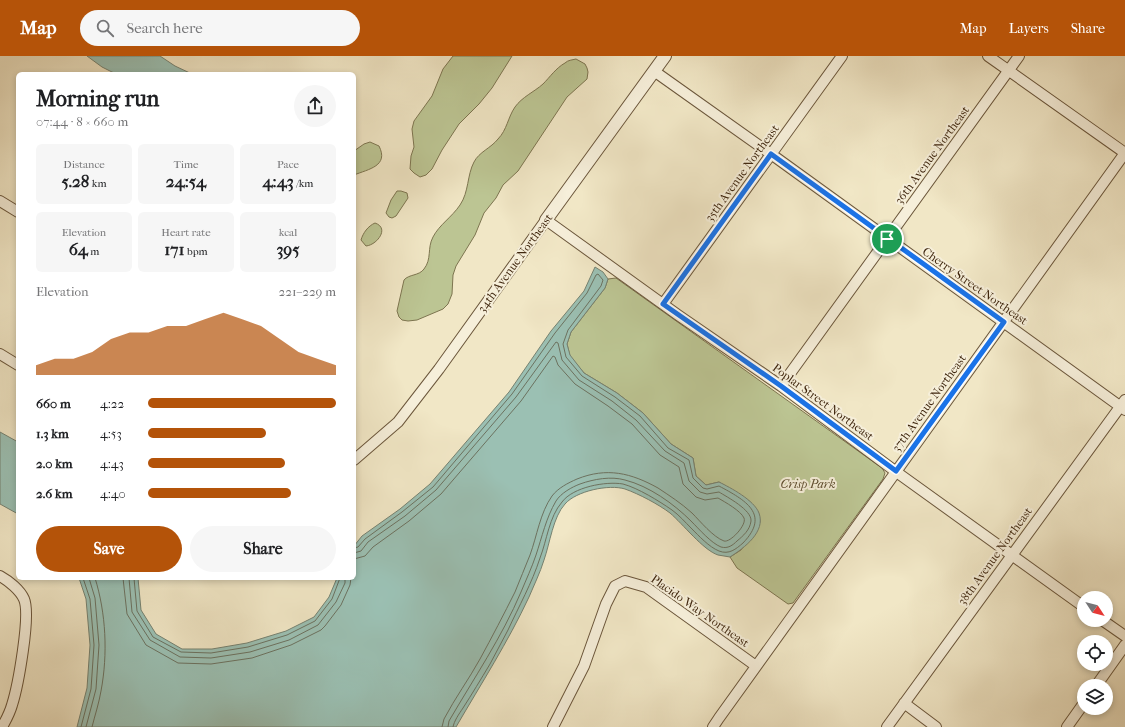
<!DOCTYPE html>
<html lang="en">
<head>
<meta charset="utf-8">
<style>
  body { margin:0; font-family:"IM FELL French Canon",serif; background:#f6f6f6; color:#202124; height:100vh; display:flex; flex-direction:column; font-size:15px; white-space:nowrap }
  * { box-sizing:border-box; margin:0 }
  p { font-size:13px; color:#757577 }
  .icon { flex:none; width:22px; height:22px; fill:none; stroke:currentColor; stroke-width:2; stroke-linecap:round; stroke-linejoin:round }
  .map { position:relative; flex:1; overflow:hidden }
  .drawer { position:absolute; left:16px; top:16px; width:340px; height:508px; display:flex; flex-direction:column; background:#fff; border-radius:6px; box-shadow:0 2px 6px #0003 }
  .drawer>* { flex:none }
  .needle { width:26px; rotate:126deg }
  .buttons { position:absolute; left:1077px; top:535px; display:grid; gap:8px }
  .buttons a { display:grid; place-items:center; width:36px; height:36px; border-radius:50%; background:#fff; box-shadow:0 2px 6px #0003; font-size:20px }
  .pin { position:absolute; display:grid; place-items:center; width:34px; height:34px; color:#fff; margin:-17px; border:2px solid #fff; border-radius:50%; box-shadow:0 1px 4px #0007 }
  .round { display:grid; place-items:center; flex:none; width:42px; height:42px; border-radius:21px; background:#f6f6f6 }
  .overview { display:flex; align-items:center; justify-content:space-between; height:68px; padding:0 20px }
  h1 { font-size:22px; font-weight:700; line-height:30px }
  .metrics { display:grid; grid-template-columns:repeat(3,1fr); gap:6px; height:68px; padding:4px 20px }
  .metrics div { display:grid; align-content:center; border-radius:6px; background:#f6f6f6; text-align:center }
  .metrics b { font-size:17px; font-weight:700 }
  .metrics small { font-size:11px; font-weight:400 }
  .metrics p { font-size:11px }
  .chart { height:112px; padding:8px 20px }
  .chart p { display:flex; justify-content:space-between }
  .chart svg { width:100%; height:72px; margin-top:4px; fill:#b45309; opacity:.7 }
  .cta { display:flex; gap:8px; margin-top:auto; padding:8px 20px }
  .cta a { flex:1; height:46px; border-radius:24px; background:#b45309; color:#fff; font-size:16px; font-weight:700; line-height:46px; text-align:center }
  .cta a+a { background:#f6f6f6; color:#202124 }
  ul { padding:0 20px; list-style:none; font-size:13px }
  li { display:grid; grid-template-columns:64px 48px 1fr; align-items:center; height:30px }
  li i { height:10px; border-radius:5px; background:#b45309 }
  header { display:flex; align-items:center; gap:24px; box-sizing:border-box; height:56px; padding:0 20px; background:#b45309; color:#fff }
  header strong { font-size:19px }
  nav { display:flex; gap:22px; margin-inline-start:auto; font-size:14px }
  .search { width:280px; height:36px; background:#f6f6f6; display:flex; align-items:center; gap:10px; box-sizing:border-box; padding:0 14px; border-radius:22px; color:#757577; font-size:15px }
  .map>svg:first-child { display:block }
</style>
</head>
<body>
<header>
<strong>Map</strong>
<div class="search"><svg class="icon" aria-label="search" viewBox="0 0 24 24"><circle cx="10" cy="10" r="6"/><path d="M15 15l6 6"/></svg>Search here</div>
<nav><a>Map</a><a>Layers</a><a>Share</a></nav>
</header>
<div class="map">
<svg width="1125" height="671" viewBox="0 0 1125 671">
  <rect width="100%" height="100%" fill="#f1e7c6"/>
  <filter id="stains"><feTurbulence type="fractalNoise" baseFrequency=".005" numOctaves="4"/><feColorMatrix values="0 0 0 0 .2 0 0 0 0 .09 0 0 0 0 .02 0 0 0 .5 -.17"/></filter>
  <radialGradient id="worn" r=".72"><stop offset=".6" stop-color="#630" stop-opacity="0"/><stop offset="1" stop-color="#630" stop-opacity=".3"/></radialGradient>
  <path fill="#bcc593" stroke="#7d7550" d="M453,0H512L492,32L479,48L459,68L442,94L432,113L426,119L420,121L414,117L410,113L411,100L414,91L412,73L414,65L432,40L443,13Z
    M576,3L585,8L587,12L588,16L587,23L567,41L518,115L503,129L496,142L484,157L475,179L456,210L453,219L452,238L448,248L443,253L417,264L408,265L402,264L399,261L397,255L404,224C409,218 419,220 424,213C432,203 427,192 433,181C439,169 452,161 460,149C469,136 467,119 474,106C479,96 491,92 498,83C507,74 508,61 515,51C522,41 534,36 543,28C550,21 556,12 565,7C568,4 572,4 576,3Z
    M370,86L379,90C389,110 369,113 354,119V95L364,88Z
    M397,135H401L407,137L408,142L396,160L392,162L389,161L386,157L391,144Z
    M375,167C390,172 377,189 366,190L361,184C363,177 368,170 375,167Z
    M616,222L882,412L885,417L883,423L793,547L788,548L737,512L730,501L741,494L760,466L758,456L749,445L719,426L706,429L696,420L693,402L671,388L643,357L617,337L584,317L570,300L567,288L571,276L605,232L608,223Z"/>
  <path fill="#9bc0b3" stroke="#768271" d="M87,0H160L175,10L192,18H116L102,11Z
    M595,211L603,216L608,223L605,232L571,276L567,288L570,299L584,317L617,337L643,357L671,388L693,402L696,420L706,429L719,426C731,432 754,444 759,457C766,476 744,492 730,501C726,500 722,500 718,499C703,494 683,468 670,457C658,448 639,438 625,433C609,428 576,435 565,448C553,461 550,487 544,504C540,517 534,529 529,541C508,586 481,628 456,671H77L87,632L90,589L86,543L79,522H138L141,554L156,578L182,593H212L247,587L286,575L314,561L329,541L337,522H354V490L362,480L400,453L430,428L509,336L551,275L584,235Z
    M0,376L18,386V458L0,448Z"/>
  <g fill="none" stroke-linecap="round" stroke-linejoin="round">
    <path stroke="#6c7260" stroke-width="1" d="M354,492L358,491L365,483L402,456L433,431L512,338L555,277L587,237L596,219L598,218L603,224L601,230L568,274L563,288L566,301L582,320L615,341L640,360L668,392L689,404L693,422L703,432L707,433L719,430C745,444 771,458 743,487C736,493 729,499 719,495C709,491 699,480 691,472C685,466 679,459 672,454C659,445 638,432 623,428C606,425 573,431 562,446C549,461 547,484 540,502C532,527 519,550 508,574C502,585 496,597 490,608C481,623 472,638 463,652C459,658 454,665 453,671
      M354,497L361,495L368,486L405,460L436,434L516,341L556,286L558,287L562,304L579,324L612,345L636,364L665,395L684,407L689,425L700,436L707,438L719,436C727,441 752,454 751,465C750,474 743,480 737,485C733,489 728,493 721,491C711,487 699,473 691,465C674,448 649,430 625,424C611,420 594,423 580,428C572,431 561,437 556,445C546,462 542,481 536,499C532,511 526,524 521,536C502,581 474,622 449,665L448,671
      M354,503L365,500L373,491L409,465L441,438L521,345L553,300L555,301L558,309L575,328L608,350L632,368L660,399L679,411L683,428L696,441L705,444L718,442C725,446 741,455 744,462C747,469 730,487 724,485C713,481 700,465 692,457C681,447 670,440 658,432C631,417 607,411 577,423C568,427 558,432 552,440C540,457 537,480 530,499C525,511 520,524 515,536C504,558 492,581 480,603C469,623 455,642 444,663L442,671
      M123,522L127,558L146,589L178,607L211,608L252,602L291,589L321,574L325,570L341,549L350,529L351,522
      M129,522L132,556L150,584L180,601L211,602L250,596L289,584L318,569L336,546L345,527V522
      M134,522L137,555L153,581L181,596L211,597L248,591L287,579L315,565L332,543L340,522
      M81,671L91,633L94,589L90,543L83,522
      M86,671L96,633L99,589L95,542L89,522
      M92,671C95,659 99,647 101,635C108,598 106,557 95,522"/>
    <g stroke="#6b563b" stroke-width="12">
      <path id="minor" d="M988,0L1125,97
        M654,15L771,98L1125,354
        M0,145L18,156
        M663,248L842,0
        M0,298L18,309
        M781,330L1019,0
        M354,404L398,366L439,313L546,164L678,259L781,330L895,415L1084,551
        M0,520C9,525 20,534 24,543C31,559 18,630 12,649C10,656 6,664 2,671
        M1102,564L1125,580
        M1096,630L1125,589
        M904,647L936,671
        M553,671L584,610L606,548L615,530L625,525L646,531L756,610
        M713,671L719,662C854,473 990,286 1125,97
        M887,671L1125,344
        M1067,671L1084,647"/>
    </g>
    <g stroke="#6b563b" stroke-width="14">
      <path id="tertiary" d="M546,164L665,0"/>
    </g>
    <use href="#minor" stroke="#f6efda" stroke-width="10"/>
    <use href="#tertiary" stroke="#f6efda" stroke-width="12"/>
  </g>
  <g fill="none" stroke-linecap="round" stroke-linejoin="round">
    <g stroke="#fff" stroke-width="8">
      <path id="route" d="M771,98L1004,266L896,415L781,330L663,248Z"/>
    </g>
    <use href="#route" stroke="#1a73e8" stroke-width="5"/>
  </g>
  <g text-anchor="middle" stroke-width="4" stroke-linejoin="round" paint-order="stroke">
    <g font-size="12" fill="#3e250d" stroke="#f6efda">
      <text transform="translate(932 99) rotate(-54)" y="4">36th Avenue Northeast</text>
      <text transform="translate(742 117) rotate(-54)" y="4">35th Avenue Northeast</text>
      <text transform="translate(515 207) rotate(-54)" y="4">34th Avenue Northeast</text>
      <text transform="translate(975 230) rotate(35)" y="4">Cherry Street Northeast</text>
      <text transform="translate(823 346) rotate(36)" y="4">Poplar Street Northeast</text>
      <text transform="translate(929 347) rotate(-54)" y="4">37th Avenue Northeast</text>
      <text transform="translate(995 500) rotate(-54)" y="4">38th Avenue Northeast</text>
      <text transform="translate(700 555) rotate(35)" y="4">Placido Way Northeast</text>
    </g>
    <g font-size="12" font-style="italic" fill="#5e4d2e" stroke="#f6efda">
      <text x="808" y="432">Crisp Park</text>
    </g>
  </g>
  <rect width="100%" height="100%" filter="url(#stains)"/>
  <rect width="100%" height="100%" fill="url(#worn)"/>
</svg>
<div class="buttons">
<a><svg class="needle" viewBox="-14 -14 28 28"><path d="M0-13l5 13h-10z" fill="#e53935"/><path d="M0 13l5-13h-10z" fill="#757577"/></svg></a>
<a><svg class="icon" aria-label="locate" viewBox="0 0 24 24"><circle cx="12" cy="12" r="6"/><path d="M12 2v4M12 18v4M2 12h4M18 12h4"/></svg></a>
<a><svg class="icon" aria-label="layers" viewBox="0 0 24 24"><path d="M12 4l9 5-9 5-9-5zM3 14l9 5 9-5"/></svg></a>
</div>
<div class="pin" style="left:887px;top:183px;background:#1e9e55"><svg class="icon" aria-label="arrive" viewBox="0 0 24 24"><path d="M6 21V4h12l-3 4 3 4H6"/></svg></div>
<section class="drawer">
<div class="overview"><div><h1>Morning run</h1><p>07:44 · 8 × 660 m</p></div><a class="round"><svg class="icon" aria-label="share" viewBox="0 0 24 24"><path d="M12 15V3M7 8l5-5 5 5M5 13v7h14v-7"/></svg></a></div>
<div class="metrics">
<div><p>Distance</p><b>5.28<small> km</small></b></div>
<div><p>Time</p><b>24:54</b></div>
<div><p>Pace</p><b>4:43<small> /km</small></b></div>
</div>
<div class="metrics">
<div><p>Elevation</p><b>64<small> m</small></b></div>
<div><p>Heart rate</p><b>171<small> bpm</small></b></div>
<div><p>kcal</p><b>395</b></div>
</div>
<div class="chart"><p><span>Elevation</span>221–229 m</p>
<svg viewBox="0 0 160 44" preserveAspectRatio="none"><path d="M0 44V38L10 34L20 34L30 30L40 22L50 18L60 18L70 14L80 14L90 10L100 6L110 10L120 14L130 22L140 30L150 34L160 38V44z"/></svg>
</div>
<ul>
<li><b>660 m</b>4:22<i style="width:100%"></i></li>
<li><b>1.3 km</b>4:53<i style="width:63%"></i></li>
<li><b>2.0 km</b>4:43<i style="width:73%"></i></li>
<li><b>2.6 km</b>4:40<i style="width:76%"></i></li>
</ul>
<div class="cta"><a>Save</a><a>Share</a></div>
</section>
</div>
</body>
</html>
